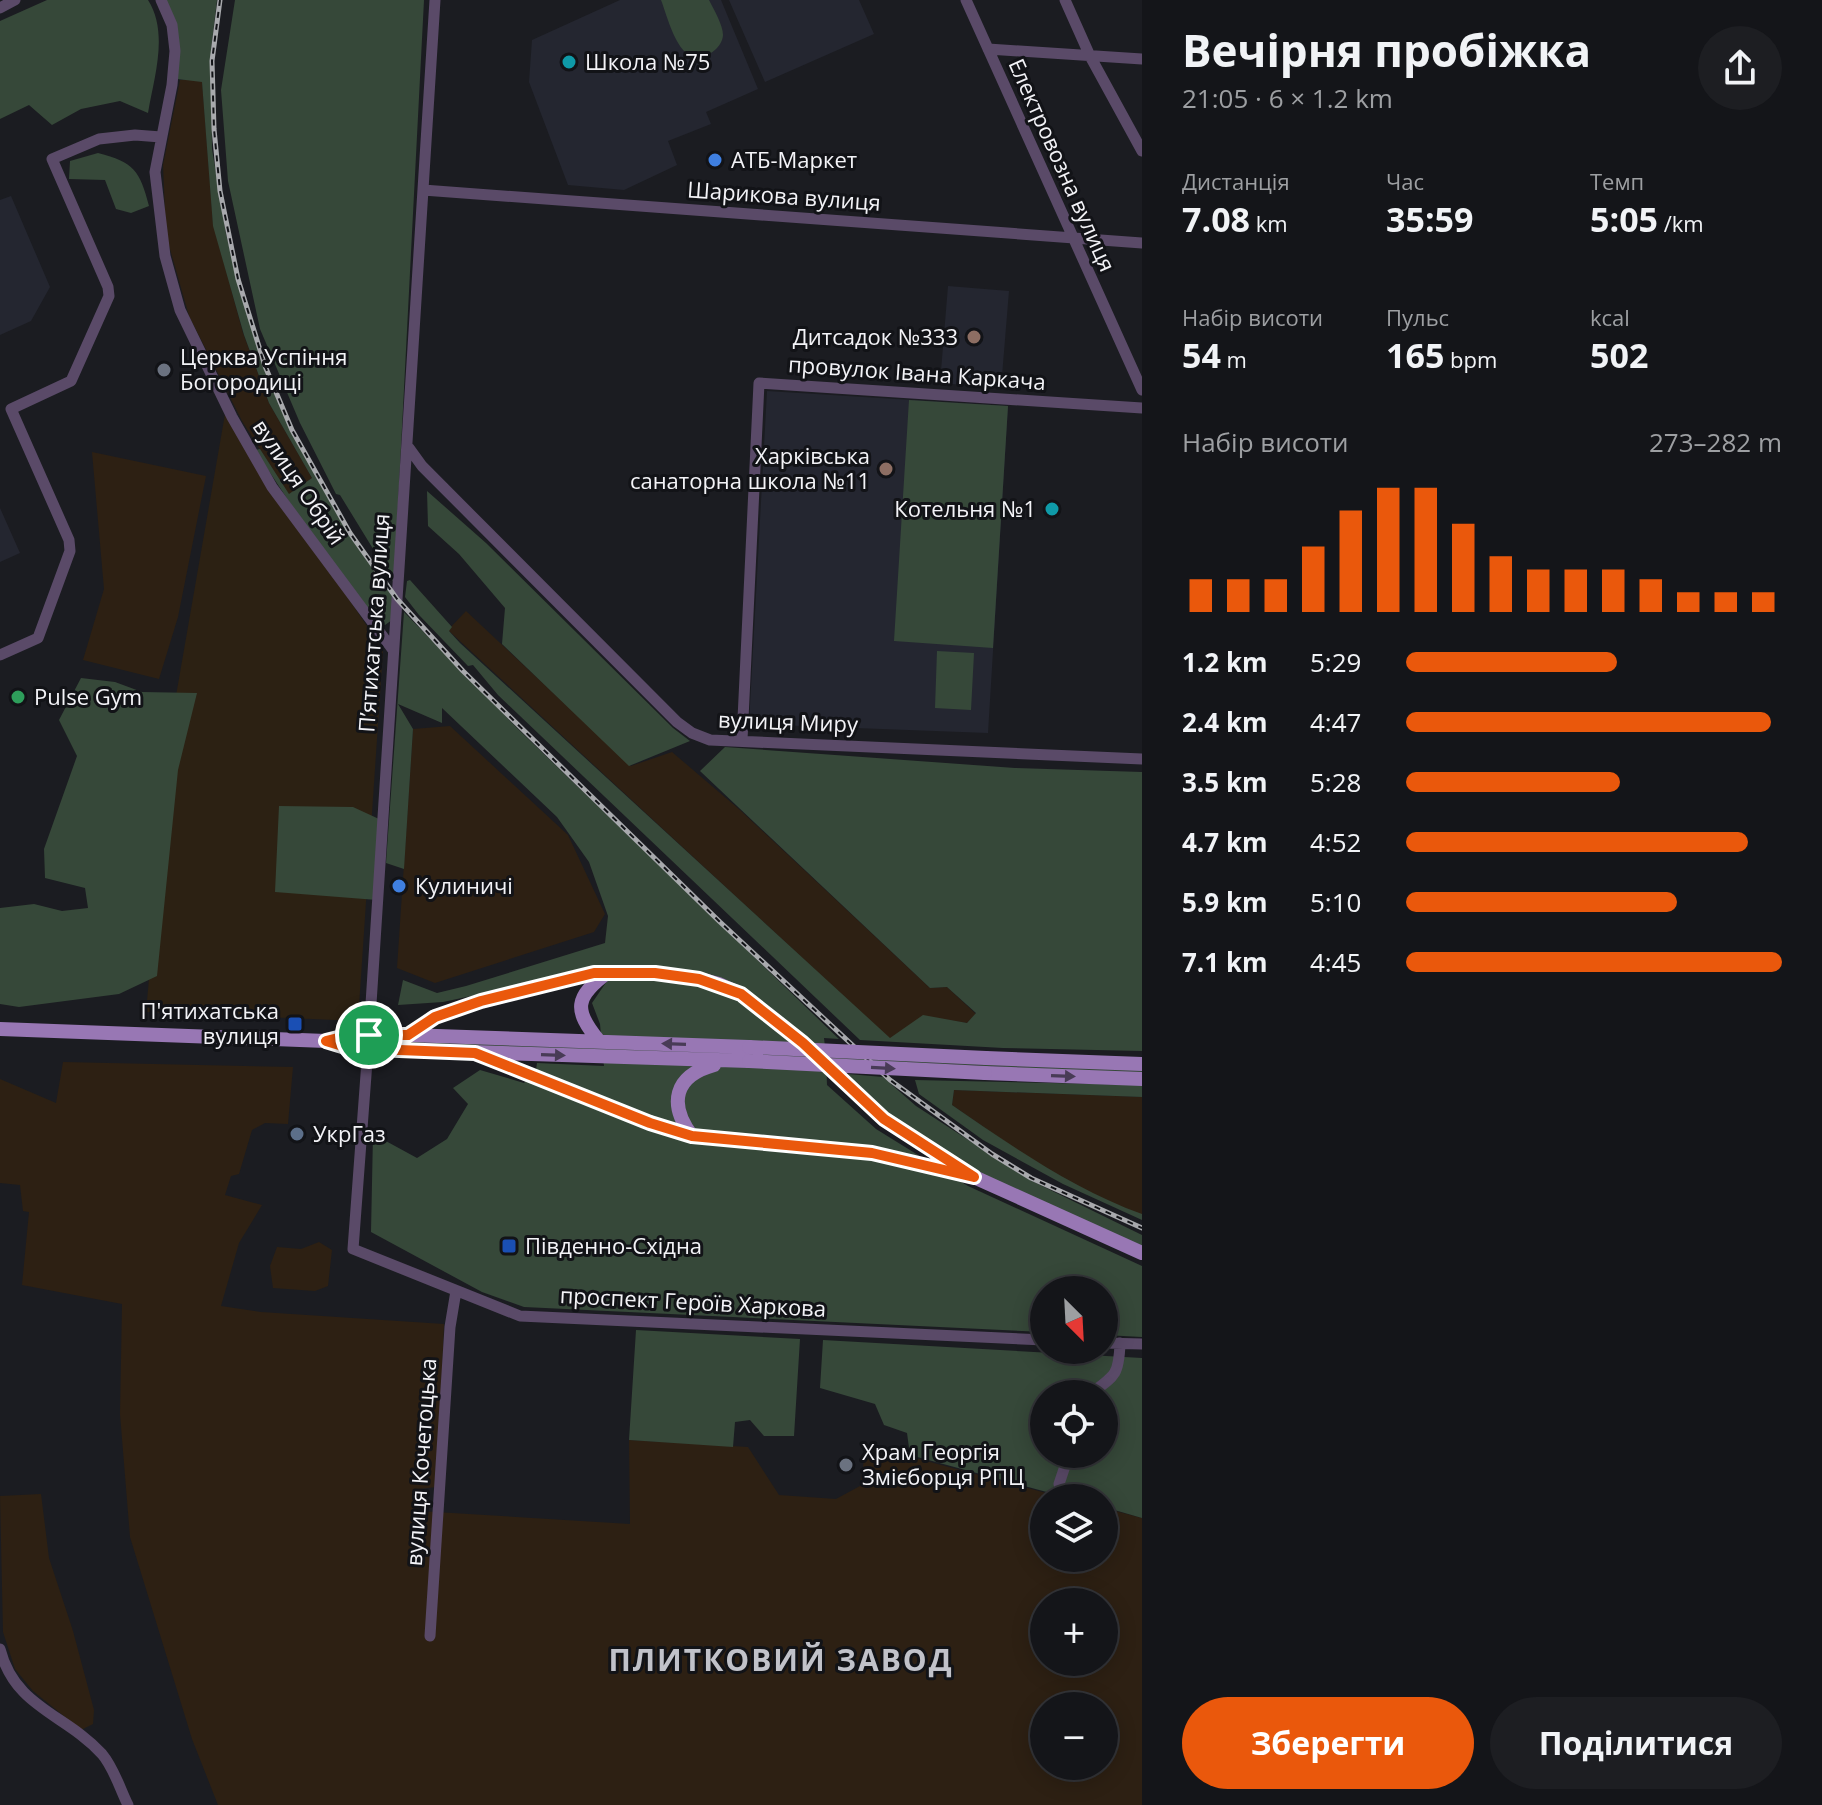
<!DOCTYPE html>
<html lang="uk">
<head>
<meta charset="utf-8">
<style>
  body { margin:0; font-family:"Open Sans",sans-serif; background:#1d1e22; color:#f1f3f6; height:100vh; display:flex; flex-direction:column; font-size:30px; white-space:nowrap }
  * { box-sizing:border-box; margin:0 }
  p { font-size:26px; color:#9d9fa2 }
  .icon { flex:none; width:44px; height:44px; fill:none; stroke:currentColor; stroke-width:2; stroke-linecap:round; stroke-linejoin:round }
  .map { position:relative; flex:1; overflow:hidden }
  .drawer { display:flex; flex-direction:column; background:#141519; width:680px }
  .drawer>* { flex:none }
  .needle { width:52px; rotate:156deg }
  .controls { position:absolute; left:1030px; top:1276px; display:grid; gap:16px }
  .controls a { display:grid; place-items:center; width:88px; height:88px; border-radius:50%; background:#141519; box-shadow:0 4px 20px #0003,0 0 0 2px #333438; font-size:40px }
  .pin { position:absolute; display:grid; place-items:center; width:68px; height:68px; color:#fff; margin:-34px; border:4px solid #fff; border-radius:50%; box-shadow:0 2px 8px #0007 }
  .round { display:grid; place-items:center; flex:none; width:84px; height:84px; border-radius:42px; background:#1d1e22 }
  .headline { display:flex; align-items:center; justify-content:space-between; height:136px; padding:0 40px }
  h1 { font-size:44px; font-weight:700; line-height:60px }
  .stats { display:grid; grid-template-columns:repeat(3,1fr); gap:12px; height:136px; padding:8px 40px }
  .stats div { display:grid; align-content:center }
  .stats b { font-size:34px; font-weight:700 }
  .stats small { font-size:22px; font-weight:400 }
  .stats p { font-size:22px }
  .chart { height:224px; padding:16px 40px }
  .chart p { display:flex; justify-content:space-between }
  .chart svg { width:100%; height:144px; margin-top:8px; stroke:#ea580c; stroke-width:6 }
  .cta { display:flex; gap:16px; margin-top:auto; padding:16px 40px }
  .cta a { flex:1; height:92px; border-radius:48px; background:#ea580c; color:#fff; font-size:32px; font-weight:700; line-height:92px; text-align:center }
  .cta a+a { background:#1d1e22; color:#f1f3f6 }
  ul { padding:0 40px; list-style:none; font-size:26px }
  li { display:grid; grid-template-columns:128px 96px 1fr; align-items:center; height:60px }
  li i { height:20px; border-radius:10px; background:#ea580c }
  main { display:flex; flex:1; min-height:0 }
  .map>svg:first-child { display:block }
</style>
</head>
<body>
<main>
<div class="map">
<svg width="1142" height="1805" viewBox="0 0 1142 1805">
  <rect width="100%" height="100%" fill="#1b1c21"/>
  <path fill="#2c2113" d="M225,414L383,650L358,1021L146,1012L173,713Z"/>
  <path fill="#2d2013" fill-rule="evenodd" d="M180,80H202L213,223L243,333L269,403L312,478L289,495L242,421L189,316L166,235L163,165Z
    M92,452L206,476L178,617L159,679L83,660L104,589Z
    M466,611L631,766L672,752L740,810L930,988L947,987L976,1014L967,1023L923,1016L890,1039L448,630Z
    M450,726L568,835L605,914L594,932L435,983L397,968L413,729Z
    M63,1062L293,1067L288,1124L265,1123L252,1130L239,1174L231,1176L225,1195L262,1205L239,1243L221,1306L261,1312L444,1324L437,1487L419,1489V1511L630,1524L629,1440L748,1447L779,1495L836,1499L860,1486L865,1453L915,1458L1065,1498H1044V1558H1104V1508L1142,1518V1805H218L192,1739L130,1537L120,1414L122,1304L22,1285L29,1212L23,1211L20,1185L0,1183V1079L56,1103ZM1044,1602H1104V1662H1044ZM1044,1706H1104V1766H1044Z
    M954,1090L1142,1097V1215L1069,1186L952,1105Z
    M319,1242L332,1250L328,1286L315,1291L273,1288L270,1266L277,1247L301,1249Z
    M41,1494L49,1558L73,1631L94,1710L93,1724L81,1730L33,1691L15,1669L3,1632L0,1496Z"/>
  <path fill="#242630" d="M620,0H721L758,89L706,112L711,124L668,141L677,165L624,190L568,185L529,82L532,40Z
    M729,0H859L874,34L765,82Z
    M11,196L50,287L31,321L0,335V200Z
    M948,286L1009,291L1001,388L940,383Z
    M767,391L1008,406L988,733L749,724Z
    M0,508L20,553L0,562Z"/>
  <path fill="#364839" fill-rule="evenodd" d="M47,0H148C169,33 154,77 148,113L120,101L81,109L52,125L29,105L0,119V21Z
    M165,0H217L211,50L212,149L226,234L242,297L262,364L277,400L334,507L393,595L392,620L385,625L380,624L308,530L255,450L260,449L289,494L312,478L269,403L244,335L213,226L202,82L177,79Z
    M235,0H424L394,583L340,495L336,494L300,423L260,329L228,181L221,90Z
    M661,0H709C714,10 723,25 723,35C722,52 697,64 685,52C673,40 667,16 661,0Z
    M98,153C134,162 140,171 149,206L131,213L116,209L105,180L69,179L70,161Z
    M909,400L1008,406L993,648L894,641Z
    M427,491L486,543L673,728L690,741L629,766L502,644L505,608L459,554L428,526Z
    M410,580L452,627L449,631L460,643L890,1038L923,1015L967,1023L976,1013L947,987L930,988L700,771L725,747L1015,768L1142,772V1051L1003,1048L860,1040L498,695L473,665L468,666L419,615L405,597L407,581Z
    M404,612L518,729L839,1039L824,1038L826,1055L1142,1070V1073L826,1059L827,1085L876,1129L968,1186L1142,1266V1337L1104,1335V1290H1044V1332L524,1307L482,1292L371,1232L373,1134L417,1158L447,1139L468,1104L453,1088L480,1070L524,1083L536,1070L537,1063L604,1066L602,1051L396,1043V1039L602,1046L600,1024L592,1003L618,965L443,1002L398,1005L403,980L437,993L466,986L605,943L608,916L589,862L557,817L442,708V723L398,704L413,729L404,869L386,863Z
    M937,651L974,653L971,710L935,708Z
    M81,678L115,682L142,692L197,693L178,770L157,976L119,994L19,1007L0,1004V908L34,904L62,911L88,908L85,888L45,878L44,849L77,756L59,720Z
    M279,806L353,807L379,819L377,900L275,892Z
    M848,1074L883,1077L916,1106L1030,1180L1142,1235V1250L946,1159L862,1093Z
    M915,1080L1142,1085V1097L954,1090L952,1105C1012,1146 1073,1189 1142,1214V1220L1063,1184L983,1140L919,1094Z
    M636,1330L800,1339L794,1436H764L750,1420L735,1422L733,1447L629,1440Z
    M823,1340L1142,1358V1518L1104,1507V1498H1069L910,1455L907,1433L884,1425L875,1404L820,1388ZM1044,1394H1104V1454H1044Z"/>
  <g fill="none" stroke-linecap="round" stroke-linejoin="round">
    <path stroke="#5a4a68" stroke-width="11" d="M161,0L172,25L175,51L172,85L155,172L165,256L180,310L232,417L272,487L393,650
      M966,0L1142,390
      M1065,0L1090,56L1142,151
      M0,8L15,0
      M988,49L1142,59
      M423,190L1142,243
      M409,448L422,466L677,722L692,733L710,740L1142,759
      M0,655L38,638L70,551L69,540L11,409L71,381L109,296L108,287L52,159L99,139L135,135L161,137
      M742,740L759,383L1142,408
      M369,1035C389,690 416,345 435,0
      M368,1048L353,1249L520,1316L1044,1340
      M1104,1343L1142,1344
      M1090,1394C1115,1376 1119,1375 1120,1343
      M1059,1484L1069,1454
      M430,1636L450,1327L456,1291
      M0,1649C15,1708 66,1714 102,1754C114,1768 120,1789 128,1805"/>
    <path stroke="#9877b4" stroke-width="14" d="M0,1029L326,1041L349,1048L749,1061
      M408,1035L435,1017L481,1001L594,973H655L699,979L719,984L741,994L803,1043L884,1119L974,1177L1142,1253
      M326,1041L350,1035H408L749,1047
      M599,1041C573,1010 575,997 607,973
      M483,1056L650,1123L692,1136L872,1153L964,1175
      M986,1058L1142,1064
      M985,1073L1142,1079
      M692,1136C668,1104 674,1076 714,1065"/>
    <g stroke="#a8a9ad" stroke-width="5">
      <path id="rail" d="M220,0L212,61L214,129L220,191L238,279L265,366L292,430L350,533L397,599L463,671L720,922L890,1080L992,1154L1031,1178L1142,1228"/>
    </g>
    <use href="#rail" stroke="#121317" stroke-width="2" stroke-dasharray="6" stroke-linecap="butt"/>
    <path stroke="#9877b4" stroke-width="14" d="M749,1047L986,1058
      M749,1061L985,1073"/>
  </g>
  <defs><path id="oneway-solid" d="M-6-.8H1V-3.2L6.5 0L1 3.2V.8H-6Z" transform="scale(2)"/></defs>
  <g fill="#483b56">
    <use href="#oneway-solid" transform="translate(674 1044) rotate(-178)"/>
    <use href="#oneway-solid" transform="translate(553 1055) rotate(2)"/>
    <use href="#oneway-solid" transform="translate(883 1068) rotate(3)"/>
    <use href="#oneway-solid" transform="translate(1063 1076) rotate(2)"/>
  </g>
  <g fill="none" stroke-linecap="round" stroke-linejoin="round">
    <g stroke="#fff" stroke-width="16">
      <path id="route" d="M594,973H655L699,979L741,994L803,1043L884,1119L974,1177L872,1153L692,1136L650,1123L475,1053L349,1048L326,1041L350,1035H408L435,1017L481,1001Z"/>
    </g>
    <use href="#route" stroke="#ea580c" stroke-width="10"/>
  </g>
  <g fill="#0f9aa8" stroke="#121317" stroke-width="3">
    <circle cx="569" cy="62" r="8"/>
    <circle cx="1052" cy="509" r="8"/>
  </g>
  <g fill="#3f7fe0" stroke="#121317" stroke-width="3">
    <circle cx="715" cy="160" r="8"/>
    <circle cx="399" cy="886" r="8"/>
  </g>
  <g fill="#8d6e63" stroke="#121317" stroke-width="3">
    <circle cx="974" cy="337" r="8"/>
    <circle cx="886" cy="469" r="8"/>
  </g>
  <g fill="#6b7280" stroke="#121317" stroke-width="3">
    <circle cx="164" cy="370" r="8"/>
    <circle cx="846" cy="1465" r="8"/>
  </g>
  <circle fill="#2e9e5b" stroke="#121317" stroke-width="3" cx="18" cy="697" r="8"/>
  <g fill="#1a4fb4" stroke="#121317" stroke-width="3">
    <rect x="287" y="1016" width="16" height="16" rx="4"/>
    <rect x="501" y="1238" width="16" height="16" rx="4"/>
  </g>
  <circle fill="#5c6f8a" stroke="#121317" stroke-width="3" cx="297" cy="1134" r="8"/>
  <g text-anchor="middle" stroke-width="6" stroke-linejoin="round" paint-order="stroke">
    <g font-size="22" fill="#f3f3f7" stroke="#121317" text-anchor="start">
      <text x="585" y="70">Школа №75</text>
      <text x="731" y="168">АТБ-Маркет</text>
      <text x="958" y="345" text-anchor="end">Дитсадок №333</text>
      <text x="180" y="365">Церква Успіння<tspan x="180" dy="25">Богородиці</tspan></text>
      <text x="870" y="464" text-anchor="end">Харківська<tspan x="870" dy="25">санаторна школа №11</tspan></text>
      <text x="1036" y="517" text-anchor="end">Котельня №1</text>
      <text x="34" y="705">Pulse Gym</text>
      <text x="415" y="894">Кулиничі</text>
      <text x="279" y="1019" text-anchor="end">П'ятихатська<tspan x="279" dy="25">вулиця</tspan></text>
      <text x="313" y="1142">УкрГаз</text>
      <text x="525" y="1254">Південно-Східна</text>
      <text x="862" y="1460">Храм Георгія<tspan x="862" dy="25">Змієборця РПЦ</tspan></text>
    </g>
    <g font-size="22" fill="#f3f3f7" stroke="#121317">
      <text transform="translate(1062 165) rotate(66)" y="8">Електровозна вулиця</text>
      <text transform="translate(784 196) rotate(4)" y="8">Шарикова вулиця</text>
      <text transform="translate(917 373) rotate(4)" y="8">провулок Івана Каркача</text>
      <text transform="translate(299 482) rotate(56)" y="8">вулиця Обрій</text>
      <text transform="translate(374 623) rotate(-86)" y="8">П’ятихатська вулиця</text>
      <text transform="translate(788 722) rotate(2)" y="8">вулиця Миру</text>
      <text transform="translate(693 1302) rotate(3)" y="8">проспект Героїв Харкова</text>
      <text transform="translate(421 1462) rotate(-86)" y="8">вулиця Кочетоцька</text>
    </g>
    <g font-size="30" font-weight="bold" letter-spacing="2" fill="#c1c2c9" stroke="#121317">
      <text x="781" y="1671">ПЛИТКОВИЙ ЗАВОД</text>
    </g>
  </g>
</svg>
<div class="controls">
<a><svg class="needle" viewBox="-14 -14 28 28"><path d="M0-13l5 13h-10z" fill="#e53935"/><path d="M0 13l5-13h-10z" fill="#9d9fa2"/></svg></a>
<a><svg class="icon" aria-label="locate" viewBox="0 0 24 24"><circle cx="12" cy="12" r="6"/><path d="M12 2v4M12 18v4M2 12h4M18 12h4"/></svg></a>
<a><svg class="icon" aria-label="layers" viewBox="0 0 24 24"><path d="M12 4l9 5-9 5-9-5zM3 14l9 5 9-5"/></svg></a>
<a>+</a>
<a>−</a>
</div>
<div class="pin" style="left:369px;top:1035px;background:#1e9e55"><svg class="icon" aria-label="arrive" viewBox="0 0 24 24"><path d="M6 21V4h12l-3 4 3 4H6"/></svg></div>
</div>
<section class="drawer">
<div class="headline"><div><h1>Вечірня пробіжка</h1><p>21:05 · 6 × 1.2 km</p></div><a class="round"><svg class="icon" aria-label="share" viewBox="0 0 24 24"><path d="M12 15V3M7 8l5-5 5 5M5 13v7h14v-7"/></svg></a></div>
<div class="stats">
<div><p>Дистанція</p><b>7.08<small> km</small></b></div>
<div><p>Час</p><b>35:59</b></div>
<div><p>Темп</p><b>5:05<small> /km</small></b></div>
</div>
<div class="stats">
<div><p>Набір висоти</p><b>54<small> m</small></b></div>
<div><p>Пульс</p><b>165<small> bpm</small></b></div>
<div><p>kcal</p><b>502</b></div>
</div>
<div class="chart"><p><span>Набір висоти</span>273–282 m</p>
<svg viewBox="0 0 160 44" preserveAspectRatio="none"><path d="M5 44V34M15 44V34M25 44V34M35 44V24M45 44V13M55 44V6M65 44V6M75 44V17M85 44V27M95 44V31M105 44V31M115 44V31M125 44V34M135 44V38M145 44V38M155 44V38"/></svg>
</div>
<ul>
<li><b>1.2 km</b>5:29<i style="width:56%"></i></li>
<li><b>2.4 km</b>4:47<i style="width:97%"></i></li>
<li><b>3.5 km</b>5:28<i style="width:57%"></i></li>
<li><b>4.7 km</b>4:52<i style="width:91%"></i></li>
<li><b>5.9 km</b>5:10<i style="width:72%"></i></li>
<li><b>7.1 km</b>4:45<i style="width:100%"></i></li>
</ul>
<div class="cta"><a>Зберегти</a><a>Поділитися</a></div>
</section>
</main>
</body>
</html>
